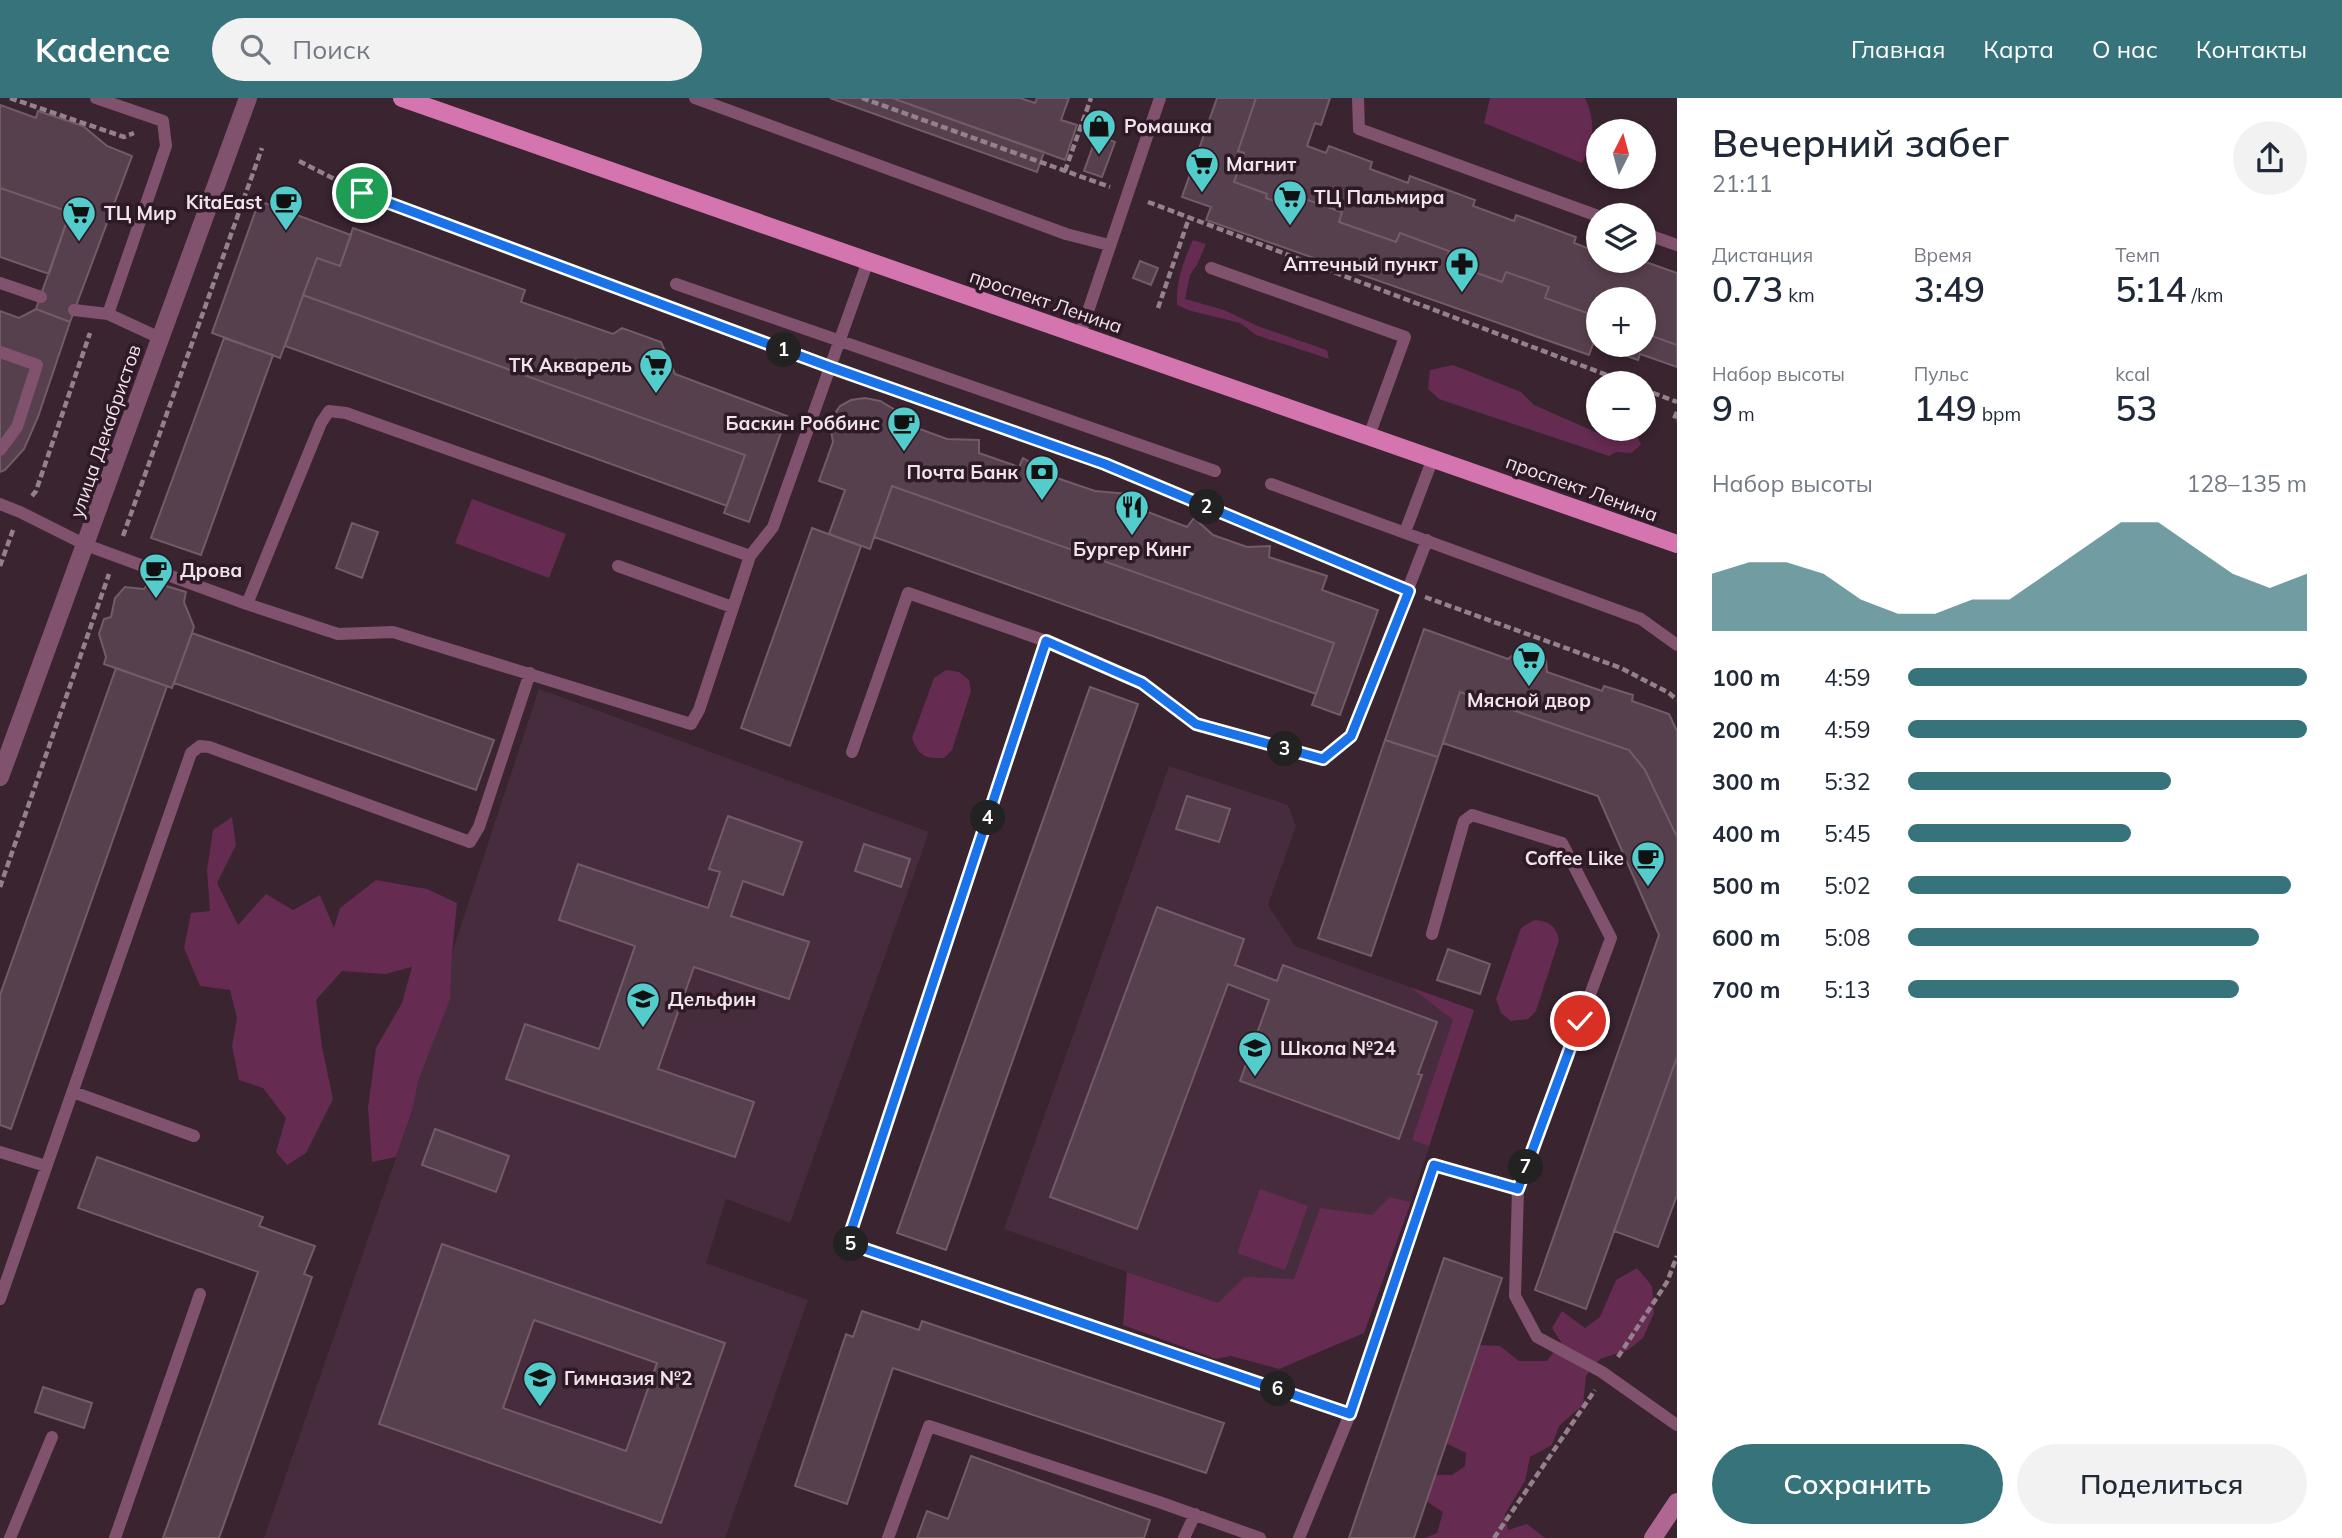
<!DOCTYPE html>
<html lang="ru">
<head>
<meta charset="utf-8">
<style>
  body { margin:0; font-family:Mulish,sans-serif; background:#f2f2f3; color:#1f2937; height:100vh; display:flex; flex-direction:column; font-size:26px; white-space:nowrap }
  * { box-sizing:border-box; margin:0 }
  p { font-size:23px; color:#747a83 }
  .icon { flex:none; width:38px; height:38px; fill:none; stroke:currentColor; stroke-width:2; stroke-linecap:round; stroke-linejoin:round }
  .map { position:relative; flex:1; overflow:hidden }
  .sheet { display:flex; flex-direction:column; background:#fff; width:665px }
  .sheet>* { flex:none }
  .needle { width:46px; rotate:6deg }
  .fabs { position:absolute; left:1586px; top:21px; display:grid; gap:14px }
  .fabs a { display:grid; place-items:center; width:70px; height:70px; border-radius:50%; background:#fff; box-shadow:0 4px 10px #0003; font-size:35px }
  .pin { position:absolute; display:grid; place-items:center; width:60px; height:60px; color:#fff; margin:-30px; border:4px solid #fff; border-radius:50%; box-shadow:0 2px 7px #0007 }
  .km { position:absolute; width:35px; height:35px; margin:-18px; border-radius:50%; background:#222; color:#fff; font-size:19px; line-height:35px; text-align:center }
  .round { display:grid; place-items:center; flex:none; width:74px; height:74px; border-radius:37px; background:#f2f2f3 }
  .summary { display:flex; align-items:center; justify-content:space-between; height:119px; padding:0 35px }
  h1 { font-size:38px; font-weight:600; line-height:52px }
  .figures { display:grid; grid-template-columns:repeat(3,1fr); gap:10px; height:119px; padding:7px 35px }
  .figures div { display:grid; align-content:center }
  .figures b { font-size:35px; font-weight:600 }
  .figures small { font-size:19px; font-weight:400 }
  .figures p { font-size:19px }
  .chart { height:196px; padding:14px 35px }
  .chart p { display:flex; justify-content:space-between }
  .chart svg { width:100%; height:126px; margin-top:7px; fill:#36737a; opacity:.7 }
  .button { display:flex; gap:14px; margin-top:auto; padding:14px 35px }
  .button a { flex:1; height:80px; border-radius:42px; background:#36737a; color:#fff; font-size:28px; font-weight:600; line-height:80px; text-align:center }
  .button a+a { background:#f2f2f3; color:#1f2937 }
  ul { padding:0 35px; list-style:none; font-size:23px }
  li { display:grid; grid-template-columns:112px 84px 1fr; align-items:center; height:52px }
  li i { height:18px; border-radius:9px; background:#36737a }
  header { display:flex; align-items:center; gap:42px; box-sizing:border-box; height:98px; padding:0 35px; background:#36737a; color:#fff }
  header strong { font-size:33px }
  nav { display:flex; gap:38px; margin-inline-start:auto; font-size:24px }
  .search { width:490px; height:63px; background:#f2f2f3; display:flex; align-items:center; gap:18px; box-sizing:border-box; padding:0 24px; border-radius:38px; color:#747a83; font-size:26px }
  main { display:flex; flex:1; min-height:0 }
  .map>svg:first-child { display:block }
</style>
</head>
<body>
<header>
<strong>Kadence</strong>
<div class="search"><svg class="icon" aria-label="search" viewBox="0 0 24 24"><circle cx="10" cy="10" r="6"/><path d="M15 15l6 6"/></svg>Поиск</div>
<nav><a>Главная</a><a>Карта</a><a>О нас</a><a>Контакты</a></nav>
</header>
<main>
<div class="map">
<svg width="1677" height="1440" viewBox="0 0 1677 1440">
  <rect width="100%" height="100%" fill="#392430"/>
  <path fill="#462c3c" d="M539,591L929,734L790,1125L726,1101L706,1165L808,1202L725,1440H264L413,1011L402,1006Z
    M1169,668L1288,707L1296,728L1268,807L1295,848L1474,912L1411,1104L1391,1099L1361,1182L1250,1217L1004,1131Z"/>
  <path fill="#662b51" d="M1490,0H1585C1596,25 1594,40 1582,65L1484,25Z
    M1193,142L1206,146L1197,167L1190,177L1185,201L1224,212L1260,229L1327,252L1329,261L1256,237L1240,225L1191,213L1177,207C1176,183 1183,164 1193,142Z
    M1453,267L1521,294L1534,307L1618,344L1637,337L1641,347L1631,355L1616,354L1609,358L1439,301L1428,291L1430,272Z
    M472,401L566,436L549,480L455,445Z
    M946,572L959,574L969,582L971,593L952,652L944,660C925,661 919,658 912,640L934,580Z
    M232,719L236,747L217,785L238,827L266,796L293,812L320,797L334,830L340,810L376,782L427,791L457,805L452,855L450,901L418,983L413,1010L396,1059L372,1064L368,1010L376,950L402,905L412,869L385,876L342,873L316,902L322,949L333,1001L306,1055L287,1067L276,1054L286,1020L263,990L239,982L232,948L237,920L230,892L200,888L184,850L191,815L210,813L207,772L213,732Z
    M1534,822C1548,823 1556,827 1559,842L1536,913L1528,921L1511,923L1501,915L1496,901L1521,830Z
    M1410,889L1474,912L1429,1048L1412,1042L1453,922Z
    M1260,1091L1308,1108L1285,1172L1237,1155Z
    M1390,1099L1411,1104L1364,1235L1279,1271L1231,1258L1216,1261L1123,1227L1127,1174L1218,1205L1245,1179L1294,1181L1320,1110L1372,1117Z
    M1637,1170L1652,1188L1654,1215L1643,1240L1628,1252L1600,1261L1586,1278L1583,1307L1559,1328L1552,1347L1530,1359L1525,1383L1505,1416L1508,1432L1527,1426L1545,1440H1425L1437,1435L1443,1414L1426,1403L1435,1377H1452L1465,1368L1466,1355L1446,1345L1479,1247L1500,1248L1519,1263H1547L1561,1244L1552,1230L1562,1213L1585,1230L1600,1219L1616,1182Z"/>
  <path fill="#57404d" stroke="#735b68" stroke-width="2" fill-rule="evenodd" d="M830,0H892L1044,54L1037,74Z
    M892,0H1020L1035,5L1037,0H1069L1061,22L1077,27L1065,62Z
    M1217,0H1256L1238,53L1244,55L1234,84L1267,96L1266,100L1295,111L1299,99L1342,114L1339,124L1396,144L1400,135L1449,153L1446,164L1502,184L1506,174L1549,189L1545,200L1598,219V247H1643V224L1653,227L1649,237L1677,247V269L1640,256L1638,262L1593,246L1589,257L1206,122L1211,109L1182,99Z
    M1256,0H1330L1321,27L1315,25L1307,48L1326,55L1329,48L1372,64L1370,71L1408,85L1410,78L1475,102L1473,108L1514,123L1516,117L1576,139L1574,145L1598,154V163H1643L1677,175V247L1649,237L1653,227L1643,224V201H1598V219L1545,200L1549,189L1506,174L1502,184L1446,164L1449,153L1400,135L1396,144L1339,124L1342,114L1299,99L1295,111L1266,100L1267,96L1234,84L1244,55L1238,53Z
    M0,7L36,20L38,13L83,28L107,48L132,58L70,224L36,211L70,114L0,90Z
    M1097,37L1115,44L1102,79L1084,73Z
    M0,90L70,114L49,176L0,159Z
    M259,103L351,137L340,168L317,160L280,260L212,235Z
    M353,130L525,192L521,204L613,236L622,230L661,244L675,276L787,318L749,424L724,415L745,357L303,197L317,160L340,168Z
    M1140,163L1158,170L1151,187L1133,180Z
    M303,197L745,357L727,408L285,248Z
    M36,211L70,224L38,319L24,351L5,372L0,374V213L19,220Z
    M224,240L273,257L201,457L151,440Z
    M865,300L880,303L897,313L906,326L947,341L979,342V355L1019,369L1023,360L1054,379L1095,393L1128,396L1127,406L1187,429L1194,420L1213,437L1247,449L1270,448L1269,459L1327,478L1322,492L1378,512L1340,617L1312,607L1334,545L892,388L870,451L829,436L845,392L819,383L833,344L831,333L833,318L840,308L851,302Z
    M892,388L1334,545L1316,596L874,439Z
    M352,425L378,434L362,480L336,470Z
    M812,430L861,448L790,648L741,630Z
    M150,483L186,494L184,504L194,529L172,590L104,566L106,559L99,536L104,521L111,519L115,500L125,489L144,491Z
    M1424,531L1508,561L1519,552L1535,551L1546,562L1547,574L1602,593L1604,588L1633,597L1632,603L1669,616L1677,633V739L1645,672L1629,652L1460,594L1438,659L1385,642Z
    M192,535L494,642L476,692L174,585Z
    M116,570L167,588L11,1031L0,1027V897Z
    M1090,589L1138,606L946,1152L897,1135Z
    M1460,594L1629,652L1645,672L1677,739V959L1586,1211L1535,1192L1659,837L1598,698L1443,645Z
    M1385,642L1438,659L1371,858L1318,840Z
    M1187,698L1230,711L1219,744L1176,731Z
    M728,718L802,744L783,797L743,783L731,818L809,844L789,901L694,869L658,971L754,1004L735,1059L506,981L525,926L599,951L635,848L559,822L578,766L708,810L720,774L709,771Z
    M864,746L910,761L901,789L855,773Z
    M1157,809L1244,841L1235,867L1277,883L1283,867L1437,924L1418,976L1422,977L1399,1041L1240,983L1269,902L1228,886L1137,1131L1050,1099Z
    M1448,851L1490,866L1480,896L1437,882Z
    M1677,959V1097L1658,1149L1614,1133Z
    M435,1031L509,1058L496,1094L422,1067Z
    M97,1059L263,1119L259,1128L315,1148L304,1176L312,1179L219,1440H163L258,1174L78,1110Z
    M442,1146L725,1245L661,1425L379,1326ZM534,1222L657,1265L626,1353L503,1310Z
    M1444,1160L1502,1180L1414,1440H1349Z
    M862,1213L919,1232L922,1223L1224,1325L1206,1375L893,1270L847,1406L795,1388L846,1236L853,1239Z
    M43,1289L92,1305L84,1330L35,1314Z
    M971,1358L1150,1422L1144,1440H917L927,1413L948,1421Z"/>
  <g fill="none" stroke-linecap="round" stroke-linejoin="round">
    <path stroke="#93818b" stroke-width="4.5" stroke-dasharray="7 3.5" stroke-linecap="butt" d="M10,0L124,39L134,35
      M862,0L1110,89
      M299,63L362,95L810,262
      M1065,73L1091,0
      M1148,104L1628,285
      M1158,210L1189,120
      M848,276L1105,366L1388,484
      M1643,291L1677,304
      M1677,314L1674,321L1677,322
      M32,398L36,393L90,235
      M123,438L262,50
      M0,468L13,432
      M1425,499L1621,570L1669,595L1677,602
      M0,789L109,476
      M1618,1259L1667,1184L1677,1158
      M1494,1440L1595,1292"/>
    <path stroke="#81526e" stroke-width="12" d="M96,0L163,23L166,48L108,216
      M695,0L1066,136L1109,147
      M1358,0L1359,31L1598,118
      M1643,135L1677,147
      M1211,170L1405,239L1369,338
      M0,185L41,199
      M676,186L1215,373
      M74,212L108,216L160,240
      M1080,237L1160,0
      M0,254L37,267L17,329L0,352
      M1271,386L1641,521L1677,547
      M0,406L20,414L86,447L247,506L338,536L393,534L691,626L699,612L750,458L773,429L868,163
      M1405,434L1433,360
      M618,468L732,509
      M247,506L321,325L329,313L346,315L750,458
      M1046,543L847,1145L1350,1316
      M852,654L908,495L1046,543L1142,585L1196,626L1323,661L1351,638L1427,442
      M1432,836L1464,723L1472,717L1562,745L1611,840L1518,1091L1515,1198L1537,1239L1602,1274L1677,1327
      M73,994L194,1038
      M0,1054L46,1068
      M0,1201L191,655L200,648L209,649L470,744L479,729L530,575
      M10,1440L52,1339
      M115,1440L200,1196
      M888,1440L929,1328L1159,1404L1260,1440
      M1184,1440L1195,1416
      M1299,1440L1350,1316L1434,1067L1518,1091"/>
    <path stroke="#81526e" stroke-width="18" d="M0,679L248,0"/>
    <path stroke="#b06693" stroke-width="18" d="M1653,1440L1677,1404"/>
    <path stroke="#d475af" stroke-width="18" d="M402,0L1677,446"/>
  </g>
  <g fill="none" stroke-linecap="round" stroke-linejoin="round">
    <g stroke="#fff" stroke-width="14">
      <path id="route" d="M362,95L830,269L1105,366L1409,493L1351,638L1323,661L1196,626L1142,585L1046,543L847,1145L1350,1316L1434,1067L1518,1091L1580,923"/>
    </g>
    <use href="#route" stroke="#1a73e8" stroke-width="9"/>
  </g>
  <defs>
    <g id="shop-pin" transform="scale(1.75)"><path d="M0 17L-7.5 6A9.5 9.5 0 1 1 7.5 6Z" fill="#53cdcb" stroke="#2e1a26"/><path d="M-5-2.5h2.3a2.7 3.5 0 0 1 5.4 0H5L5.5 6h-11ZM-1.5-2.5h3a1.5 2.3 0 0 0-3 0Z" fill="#111"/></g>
    <g id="supermarket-pin" transform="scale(1.75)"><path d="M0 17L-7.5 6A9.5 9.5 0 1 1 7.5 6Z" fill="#53cdcb" stroke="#2e1a26"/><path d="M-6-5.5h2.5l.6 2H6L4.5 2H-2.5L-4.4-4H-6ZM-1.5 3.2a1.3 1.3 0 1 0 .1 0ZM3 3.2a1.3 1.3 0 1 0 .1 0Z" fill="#111"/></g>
    <g id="cafe-pin" transform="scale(1.75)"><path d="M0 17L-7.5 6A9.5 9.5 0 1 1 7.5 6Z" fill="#53cdcb" stroke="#2e1a26"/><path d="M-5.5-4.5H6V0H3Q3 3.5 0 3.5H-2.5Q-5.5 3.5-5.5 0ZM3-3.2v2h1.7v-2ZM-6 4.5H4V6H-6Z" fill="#111"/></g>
    <g id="pharmacy-pin" transform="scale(1.75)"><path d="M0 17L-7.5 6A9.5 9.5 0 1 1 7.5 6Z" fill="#53cdcb" stroke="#2e1a26"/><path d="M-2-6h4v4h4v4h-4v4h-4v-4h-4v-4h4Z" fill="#111"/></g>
    <g id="bank-pin" transform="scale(1.75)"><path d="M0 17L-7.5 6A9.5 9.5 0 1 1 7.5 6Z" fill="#53cdcb" stroke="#2e1a26"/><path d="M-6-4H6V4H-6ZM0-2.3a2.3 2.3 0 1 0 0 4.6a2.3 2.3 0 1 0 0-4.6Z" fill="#111"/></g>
    <g id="restaurant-pin" transform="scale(1.75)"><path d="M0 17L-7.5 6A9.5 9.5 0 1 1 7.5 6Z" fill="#53cdcb" stroke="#2e1a26"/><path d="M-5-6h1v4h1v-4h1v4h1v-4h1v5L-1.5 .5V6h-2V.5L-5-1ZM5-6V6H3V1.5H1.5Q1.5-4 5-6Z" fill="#111"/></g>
    <g id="school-pin" transform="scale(1.75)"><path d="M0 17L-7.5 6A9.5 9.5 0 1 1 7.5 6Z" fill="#53cdcb" stroke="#2e1a26"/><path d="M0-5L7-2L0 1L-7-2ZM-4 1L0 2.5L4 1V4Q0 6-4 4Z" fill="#111"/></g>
  </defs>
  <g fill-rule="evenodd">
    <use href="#shop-pin" x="1099" y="28"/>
    <use href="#supermarket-pin" x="1202" y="66"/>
    <use href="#supermarket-pin" x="1290" y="99"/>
    <use href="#cafe-pin" x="286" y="104"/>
    <use href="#supermarket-pin" x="79" y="115"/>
    <use href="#pharmacy-pin" x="1462" y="166"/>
    <use href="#supermarket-pin" x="656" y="267"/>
    <use href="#cafe-pin" x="904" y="325"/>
    <use href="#bank-pin" x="1042" y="374"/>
    <use href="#restaurant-pin" x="1132" y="409"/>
    <use href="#cafe-pin" x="156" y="472"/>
    <use href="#supermarket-pin" x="1529" y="560"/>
    <use href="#cafe-pin" x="1648" y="760"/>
    <use href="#school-pin" x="643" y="901"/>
    <use href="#school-pin" x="1255" y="950"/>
    <use href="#school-pin" x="540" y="1280"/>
  </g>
  <g text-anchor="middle" stroke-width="7" stroke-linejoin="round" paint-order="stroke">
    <g font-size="19" font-weight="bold" fill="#f1e3eb" stroke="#2e1a26" text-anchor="start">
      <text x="1124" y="35">Ромашка</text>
      <text x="1226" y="73">Магнит</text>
      <text x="1314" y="106">ТЦ Пальмира</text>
      <text x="262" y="111" text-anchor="end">KitaEast</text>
      <text x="104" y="122">ТЦ Мир</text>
      <text x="1438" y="173" text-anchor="end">Аптечный пункт</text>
      <text x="632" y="274" text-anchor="end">ТК Акварель</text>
      <text x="880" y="332" text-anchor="end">Баскин Роббинс</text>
      <text x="1018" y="381" text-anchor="end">Почта Банк</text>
      <text x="1132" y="458" text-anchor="middle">Бургер Кинг</text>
      <text x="180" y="479">Дрова</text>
      <text x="1529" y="609" text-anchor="middle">Мясной двор</text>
      <text x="1624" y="767" text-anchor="end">Coffee Like</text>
      <text x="668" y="908">Дельфин</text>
      <text x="1280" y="957">Школа №24</text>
      <text x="564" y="1287">Гимназия №2</text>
    </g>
    <g font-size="19" fill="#f1e3eb" stroke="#2e1a26">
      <text transform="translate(1046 203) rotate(19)" y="7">проспект Ленина</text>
      <text transform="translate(105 333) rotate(-71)" y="7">улица Декабристов</text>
      <text transform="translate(1582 390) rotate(20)" y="7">проспект Ленина</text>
    </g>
  </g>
</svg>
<div class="fabs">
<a><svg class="needle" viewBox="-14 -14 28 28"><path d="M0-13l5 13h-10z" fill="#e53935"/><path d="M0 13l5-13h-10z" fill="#747a83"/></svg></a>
<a><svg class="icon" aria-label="layers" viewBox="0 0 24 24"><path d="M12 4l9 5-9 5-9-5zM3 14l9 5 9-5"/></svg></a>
<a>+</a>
<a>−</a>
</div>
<div class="pin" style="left:362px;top:95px;background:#1e9e55"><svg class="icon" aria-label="arrive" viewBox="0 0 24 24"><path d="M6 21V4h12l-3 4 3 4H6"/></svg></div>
<div class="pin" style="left:1580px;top:923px;background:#d93025"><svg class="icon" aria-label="check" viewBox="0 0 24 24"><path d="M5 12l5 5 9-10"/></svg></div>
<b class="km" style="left:784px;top:252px">1</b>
<b class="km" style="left:1207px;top:409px">2</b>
<b class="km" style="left:1285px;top:651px">3</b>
<b class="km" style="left:988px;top:720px">4</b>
<b class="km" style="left:851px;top:1146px">5</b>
<b class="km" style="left:1278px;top:1291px">6</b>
<b class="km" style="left:1526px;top:1069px">7</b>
</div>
<section class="sheet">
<div class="summary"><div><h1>Вечерний забег</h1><p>21:11</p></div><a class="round"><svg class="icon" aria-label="share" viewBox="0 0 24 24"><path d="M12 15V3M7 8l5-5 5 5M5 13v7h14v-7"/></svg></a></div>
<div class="figures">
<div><p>Дистанция</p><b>0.73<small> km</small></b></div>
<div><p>Время</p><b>3:49</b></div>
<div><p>Темп</p><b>5:14<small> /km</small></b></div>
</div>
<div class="figures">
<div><p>Набор высоты</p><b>9<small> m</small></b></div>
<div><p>Пульс</p><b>149<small> bpm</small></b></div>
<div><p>kcal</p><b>53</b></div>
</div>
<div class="chart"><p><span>Набор высоты</span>128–135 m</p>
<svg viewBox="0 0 160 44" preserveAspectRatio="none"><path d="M0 44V24L10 20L20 20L30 24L40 33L50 38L60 38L70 33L80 33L90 24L100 15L110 6L120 6L130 15L140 24L150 29L160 24V44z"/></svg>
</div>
<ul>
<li><b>100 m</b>4:59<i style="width:100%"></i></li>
<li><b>200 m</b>4:59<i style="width:100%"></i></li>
<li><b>300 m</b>5:32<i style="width:66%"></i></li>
<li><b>400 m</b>5:45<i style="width:56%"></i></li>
<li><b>500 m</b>5:02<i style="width:96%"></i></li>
<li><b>600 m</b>5:08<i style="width:88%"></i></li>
<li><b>700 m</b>5:13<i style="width:83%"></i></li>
</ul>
<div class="button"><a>Сохранить</a><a>Поделиться</a></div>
</section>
</main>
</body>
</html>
